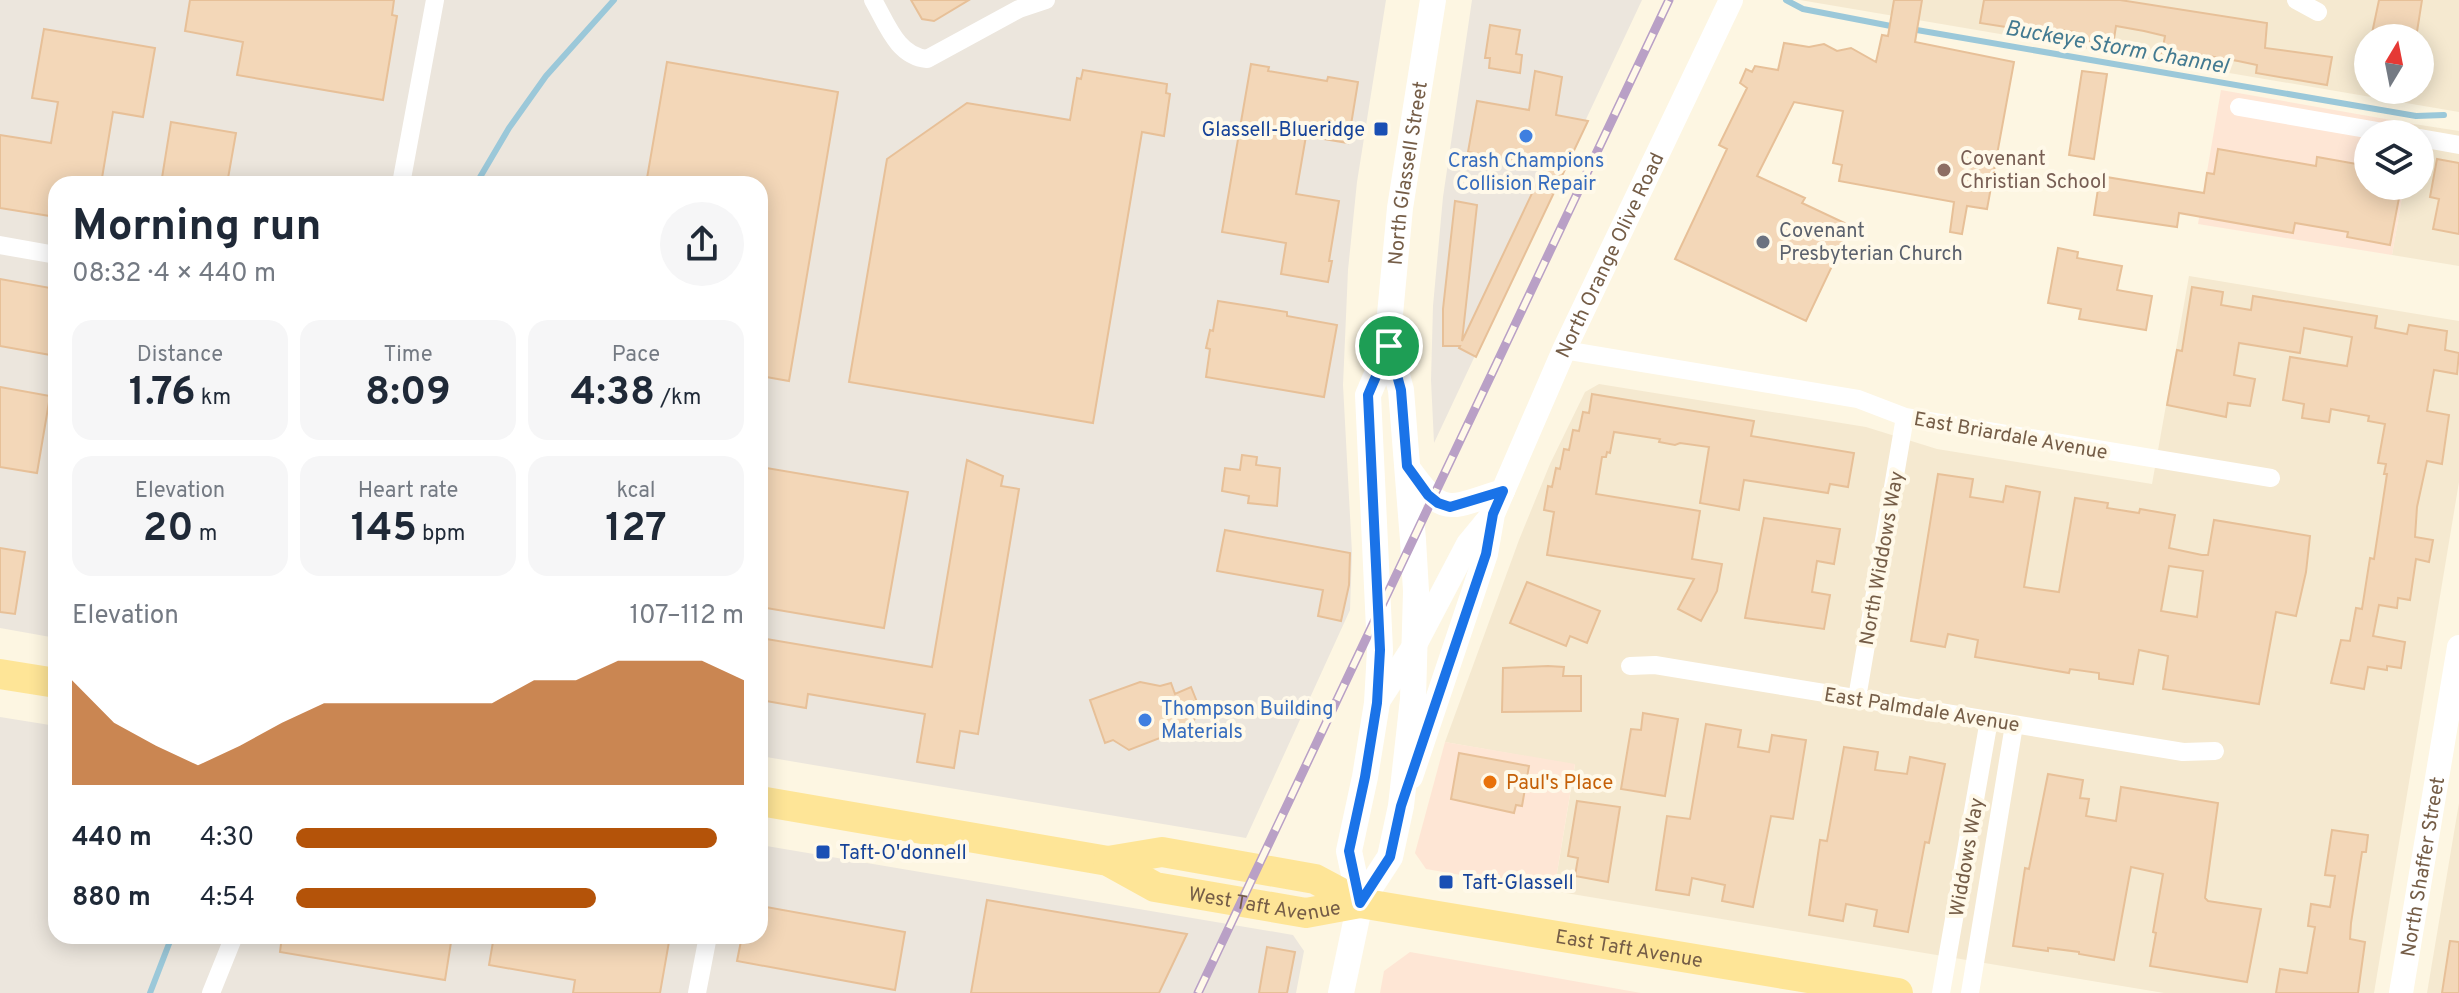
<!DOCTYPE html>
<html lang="en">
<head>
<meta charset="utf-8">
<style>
  body { margin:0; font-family:Overpass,sans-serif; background:#f6f6f7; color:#1f2937; height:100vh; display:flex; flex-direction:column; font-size:30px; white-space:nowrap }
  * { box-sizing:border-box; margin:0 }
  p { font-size:26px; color:#747a83 }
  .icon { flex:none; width:44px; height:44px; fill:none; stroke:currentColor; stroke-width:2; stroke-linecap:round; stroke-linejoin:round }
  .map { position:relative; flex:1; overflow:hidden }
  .panel { position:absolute; left:48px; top:176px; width:720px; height:768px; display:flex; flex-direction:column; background:#fff; border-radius:24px; box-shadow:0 4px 20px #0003 }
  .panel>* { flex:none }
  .needle { width:52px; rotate:10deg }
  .buttons { position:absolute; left:2354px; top:24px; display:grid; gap:16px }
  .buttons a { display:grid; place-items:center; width:80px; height:80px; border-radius:50%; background:#fff; box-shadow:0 4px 20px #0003; font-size:40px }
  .pin { position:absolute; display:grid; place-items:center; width:68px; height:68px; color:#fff; margin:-34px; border:4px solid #fff; border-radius:50%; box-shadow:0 2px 8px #0007 }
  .round { display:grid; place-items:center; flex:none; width:84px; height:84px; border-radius:42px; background:#f6f6f7 }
  .head { display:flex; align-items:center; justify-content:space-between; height:136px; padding:0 24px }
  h1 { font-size:44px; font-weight:700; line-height:60px }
  .metrics { display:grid; grid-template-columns:repeat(3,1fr); gap:12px; height:136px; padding:8px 24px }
  .metrics div { display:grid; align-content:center; border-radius:20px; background:#f6f6f7; text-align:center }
  .metrics b { font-size:40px; font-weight:700 }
  .metrics small { font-size:22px; font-weight:400 }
  .metrics p { font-size:22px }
  .chart { height:224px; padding:16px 24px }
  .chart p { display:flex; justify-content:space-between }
  .chart svg { width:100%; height:144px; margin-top:8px; fill:#b45309; opacity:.7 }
  ul { padding:0 24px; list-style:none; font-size:26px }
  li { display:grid; grid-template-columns:128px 96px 1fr; align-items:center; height:60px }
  li i { height:20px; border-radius:10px; background:#b45309 }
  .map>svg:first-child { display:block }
</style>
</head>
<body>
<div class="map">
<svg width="2459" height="993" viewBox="0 0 2459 993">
  <rect width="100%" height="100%" fill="#fdf6e2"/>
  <path fill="#f5e9d0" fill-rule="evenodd" d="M1800,0H2459V112ZM2368,38H2420V90H2368Z
    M2414,124L2459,131V266L2392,255L2404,186H2420V134H2412Z
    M2189,276L2459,321V482L2374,993H2164L1554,891L1575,765L1445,742L1519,540L1550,464L1585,392L1599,384L1866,427L1937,449L2152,484Z
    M2459,803V993H2427Z"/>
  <path fill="#fee6d5" d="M2221,90L2414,124L2412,134H2368V186H2404L2392,255L2198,224Z
    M1445,742L1575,764L1554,891L1426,869L1415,853Z
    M1410,952L1641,993H1380L1384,971Z"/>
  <path fill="#ece6dd" d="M0,0H1386L1357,182L1348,270L1343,385L1352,553L1350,610L1246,838L760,756V184H56V638L0,628Z
    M1472,0H1642L1434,443L1431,380L1433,306L1443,197Z
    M0,717L56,726V936H760V845L1293,935L1304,951L1296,993H0Z"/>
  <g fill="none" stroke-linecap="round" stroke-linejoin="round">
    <path stroke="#9bc8d9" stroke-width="6" d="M1786,0L1803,9L1896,27
      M1911,29L2416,116L2444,115
      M476,184L509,128L546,76L614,0
      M150,993L172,936"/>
  </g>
  <path fill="#f3d7b8" stroke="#e7c098" stroke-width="2" fill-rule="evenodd" d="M190,0H394L392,15L397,16L383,100L237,75L243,42L185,31Z
    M911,0H969L934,21L922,19Z
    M1894,0H1922L1915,42L2014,62L1987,209L1967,206L1962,234L1950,232L1954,202L1839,181L1842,165L1833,163L1843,111L1794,102L1757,176L1805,198L1802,203L1851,226L1806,321L1675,259L1727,149L1719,145L1747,88L1740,83L1746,69L1752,72L1755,66L1778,70L1784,43L1809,47L1824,44L1837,51L1851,48L1876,62L1882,35L1888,36Z
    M1984,0H2120L2267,23L2265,48L2332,57L2327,85L2256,73L2257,65L2238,61L2202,55L2201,60L2162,53L2165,36L2144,31L2116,26L2113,45L2075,39L2076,32L2020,24L2019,29L1980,23Z
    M2379,0H2422L2416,38H2371Z
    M1490,25L1520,30L1516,54L1522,55L1520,73L1489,68L1490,58H1485Z
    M44,29L155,48L143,117L113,112L101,184H56V217L0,208V135L51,143L58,102L32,98Z
    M667,62L838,92L789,381L760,376V184H646Z
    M1251,64L1269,67L1268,71L1327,81L1328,77L1358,82L1348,143L1306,136L1296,194L1339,201L1329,261H1332L1328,282L1281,274L1286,243L1222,232Z
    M1083,70L1167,84L1166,93L1170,94L1164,136L1142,132L1093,423L849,382L887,159L967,103L1070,120L1077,78L1081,79Z
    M1535,71L1562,77L1556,115L1588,121L1476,357L1459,348L1460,346H1443V309L1455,201L1477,205L1462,341L1545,166L1468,152L1477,101L1529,110Z
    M2082,71L2107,74L2094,159L2069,155Z
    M171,122L236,133L227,184H161Z
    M2218,149L2316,166L2317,157L2368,166V186H2394L2392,196L2399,198L2390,245L2347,237L2348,232L2295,223L2293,233L2179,213L2177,227L2094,215L2100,176L2204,193L2207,173L2214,174Z
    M2437,159L2459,163V234L2433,229L2439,199L2430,197Z
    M2058,248L2078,252L2077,258L2122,266L2117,290L2152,296L2146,330L2079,319L2081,309L2048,303Z
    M0,279L56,289V356L0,346Z
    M2192,287L2223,292L2221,305L2251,310L2253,296L2377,316L2375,328L2407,334L2409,325L2447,331L2445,350L2459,353L2457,374L2434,370L2427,411L2449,415L2442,464L2427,461L2417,507L2415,537L2433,540L2429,562L2416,559L2410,600L2398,598L2397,608L2379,605L2373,636L2405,642L2401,668L2387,666V670L2368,667L2364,689L2331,683L2341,640L2350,641L2356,608L2362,609L2370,558L2374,559L2387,474H2384L2386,464L2378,463L2385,424L2368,421L2369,416L2331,409L2329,422L2302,418L2304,404L2283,400L2290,357L2347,366L2352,337L2304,328L2300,353L2239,343L2234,375L2255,379L2250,406L2228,403L2226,417L2167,405L2177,350L2182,351Z
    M1218,301L1287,312V316L1337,325L1324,397L1206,377L1210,349L1206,348L1210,330L1213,331Z
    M0,387L50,396L37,473L0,467Z
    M1592,394L1754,421L1751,436L1854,453L1848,487L1830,484L1828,493L1744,480L1739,510L1700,503L1709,447L1680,443L1675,445L1659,442L1660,439L1614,432L1610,453L1607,452L1606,457H1602L1596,494L1700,511L1692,559L1722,564L1717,591L1701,621L1678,609L1694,579L1547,555L1554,512L1544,510L1548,486L1552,487L1556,468L1560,469L1564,449L1569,450L1573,430L1579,431L1583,412L1589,413Z
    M1242,455L1257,457L1256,465L1280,468L1277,506L1248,503L1249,496L1222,491L1225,468L1240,470Z
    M967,460L1003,476L1001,486L1019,489L978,734L960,731L954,768L917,762L925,714L808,694L806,708L760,700V638L932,667Z
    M760,467L908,492L884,628L760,607Z
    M1938,474L1973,479L1970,497L2003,502L2006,486L2040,492L2024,587L2059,592L2075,498L2108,503L2107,508L2139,513L2140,509L2175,515L2169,548L2202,555H2208L2214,520L2310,536L2306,572L2296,616L2276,612L2259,704L2163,689L2168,656L2139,650L2133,684L2099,679V673L2070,669L2069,673L1975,657L1978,640L1948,634L1945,647L1911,641ZM2169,566L2203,571L2197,617L2161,611Z
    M1764,518L1840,529L1834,564L1817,561L1812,592L1830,595L1824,629L1745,618Z
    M1225,530L1350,553L1349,585L1341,621L1318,616L1323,590L1217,571Z
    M0,548L25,552L15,614L0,612Z
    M1527,582L1600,611L1587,643L1570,636L1566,646L1510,623Z
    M1548,666L1564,667L1563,676H1581V711L1502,712L1503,668Z
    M1140,682L1160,686L1171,683L1175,694L1191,687L1201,712L1197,714L1191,726L1129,750L1113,740L1105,743L1090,700Z
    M1643,713L1678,719L1665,796L1621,789L1631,729L1641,730Z
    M1706,724L1741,730L1738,747L1769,752L1772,735L1806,740L1793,819L1771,816L1753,907L1722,901L1725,885L1692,878L1689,895L1656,890L1667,816L1690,819Z
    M1844,747L1878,752L1875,770L1907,774L1910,757L1945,764L1929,843L1925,842L1908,932L1874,926L1877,910L1846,904L1843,921L1809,915L1820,840L1827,841Z
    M1459,753L1529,766L1522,806L1516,805L1514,813L1451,799Z
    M2048,774L2083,780L2080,798L2089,799L2086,816L2116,821L2121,787L2218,803L2205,898L2208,901L2261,909L2247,982L2150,966L2156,933L2153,932L2163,874L2131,867L2114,960L2079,954V952L2048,948V951L2013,946L2025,868L2029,869Z
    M1577,801L1620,807L1608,882L1575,876L1578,858L1568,856Z
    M2332,830L2368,835L2366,852H2362L2351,923L2350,939L2365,942L2358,993H2276L2280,969L2307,973L2315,927L2308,926L2311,904L2330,907L2335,876L2325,875Z
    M987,900L1187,934L1159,993H971Z
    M760,906L905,932L895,990L737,961L742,936H760Z
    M282,936H452L445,980L280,952Z
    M494,936H670L660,993H573L575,980L489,965Z
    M2450,941L2459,942V993H2442Z
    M1267,947L1295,952L1287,993H1259Z"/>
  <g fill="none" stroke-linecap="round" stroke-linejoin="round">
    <path stroke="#fff" stroke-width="18" d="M873,0C887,24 897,56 927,59L1019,9L1046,0
      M2296,0L2318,12
      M2239,107L2395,134
      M2420,138L2459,145
      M401,184L435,0
      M0,245L56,255
      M1564,350L1858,399L1905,417L2271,478
      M1630,666L1655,665L2183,752L2215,751
      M1857,698L1905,417
      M211,993L234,936
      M697,993L708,936
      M1941,993L1989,720
      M1970,993L2014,725"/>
    <g stroke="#fff" stroke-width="24">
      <path d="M1407,466C1444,518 1446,509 1503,491"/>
      <path d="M1377,703L1416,643L1468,544L1491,516"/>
      <path id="s1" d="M1411,777L1486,554L1493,514L1564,350L1731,0"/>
      <path id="s2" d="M2401,993L2459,647"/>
    </g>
    <g stroke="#fff" stroke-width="26">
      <path d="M1360,903L1349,851L1365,777L1377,703L1380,650L1368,395L1389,346"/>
      <path id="s3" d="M1341,993L1360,903L1390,857L1401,806L1413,699L1416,591L1413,540L1401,390L1389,346V325L1400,208L1433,0"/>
    </g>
    <g stroke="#fee597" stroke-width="30">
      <path d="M0,674L56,683"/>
      <path id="s4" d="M760,801L1108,861L1155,887L1306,913L1360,903"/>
      <path id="s5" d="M1108,861L1162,852L1315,879L1360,903L1898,993"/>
    </g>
    <g stroke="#b9a0c6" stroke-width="9">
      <path id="rail" d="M1198,993L1669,0"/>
    </g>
    <use href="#rail" stroke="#fff9e9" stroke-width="6" stroke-dasharray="18" stroke-linecap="butt"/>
  </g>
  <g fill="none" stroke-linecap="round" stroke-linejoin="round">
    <g stroke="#fff" stroke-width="16">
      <path id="route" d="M1389,346L1401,390L1407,466L1428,495L1438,503L1450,507L1503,491L1493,514L1486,554L1401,806L1390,857L1360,903L1349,851L1365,777L1377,703L1380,650L1368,395Z"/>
    </g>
    <use href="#route" stroke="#1a73e8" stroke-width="10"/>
  </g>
  <g fill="#1a4fb4" stroke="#fff9e9" stroke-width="3">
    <rect x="1373" y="121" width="16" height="16" rx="4"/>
    <rect x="815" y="844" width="16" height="16" rx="4"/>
    <rect x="1438" y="874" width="16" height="16" rx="4"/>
  </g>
  <g fill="#3f7fe0" stroke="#fff9e9" stroke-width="3">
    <circle cx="1526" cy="136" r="8"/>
    <circle cx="1145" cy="720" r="8"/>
  </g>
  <circle fill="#8d6e63" stroke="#fff9e9" stroke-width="3" cx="1944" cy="170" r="8"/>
  <circle fill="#6b7280" stroke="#fff9e9" stroke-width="3" cx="1763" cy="242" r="8"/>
  <circle fill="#e8710a" stroke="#fff9e9" stroke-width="3" cx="1490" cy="782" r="8"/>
  <g text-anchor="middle" stroke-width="8" stroke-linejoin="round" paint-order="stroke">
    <g font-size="20" fill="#164399" stroke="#fff9e9" text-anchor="start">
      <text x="1365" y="136" text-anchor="end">Glassell-Blueridge</text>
      <text x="839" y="859">Taft-O'donnell</text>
      <text x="1462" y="889">Taft-Glassell</text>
    </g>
    <g font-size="20" fill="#785e54" stroke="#fff9e9" text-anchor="start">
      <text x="1960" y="165">Covenant<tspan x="1960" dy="23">Christian School</tspan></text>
    </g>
    <g font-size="20" fill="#366cbe" stroke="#fff9e9">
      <text x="1526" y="167">Crash Champions<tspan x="1526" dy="23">Collision Repair</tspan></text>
      <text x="1161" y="715" text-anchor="start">Thompson Building<tspan x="1161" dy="23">Materials</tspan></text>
    </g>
    <g font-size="20" fill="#755d47" stroke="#fff9e9">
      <text dy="7" stroke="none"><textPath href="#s3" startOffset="836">North Glassell Street</textPath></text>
      <text dy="7" stroke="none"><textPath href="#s1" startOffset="560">North Orange Olive Road</textPath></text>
      <text transform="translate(2011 435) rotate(10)" y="7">East Briardale Avenue</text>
      <text transform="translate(1881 558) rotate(-80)" y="7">North Widdows Way</text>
      <text transform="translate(1922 709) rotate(9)" y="7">East Palmdale Avenue</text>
      <text transform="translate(1966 857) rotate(-80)" y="7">Widdows Way</text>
      <text dy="7" stroke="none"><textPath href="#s2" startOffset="128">North Shaffer Street</textPath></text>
      <text dy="7" stroke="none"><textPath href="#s4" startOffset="518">West Taft Avenue</textPath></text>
      <text dy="7" stroke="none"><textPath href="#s5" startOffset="534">East Taft Avenue</textPath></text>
    </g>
    <g font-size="20" fill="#5b616d" stroke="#fff9e9" text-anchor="start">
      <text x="1779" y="237">Covenant<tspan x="1779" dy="23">Presbyterian Church</tspan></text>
    </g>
    <g font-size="20" fill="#c56008" stroke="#fff9e9" text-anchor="start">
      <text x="1506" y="789">Paul's Place</text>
    </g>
    <g font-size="22" font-style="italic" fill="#437a91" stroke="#fff9e9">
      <text transform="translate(2117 46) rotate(10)" y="8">Buckeye Storm Channel</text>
    </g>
  </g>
</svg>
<div class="buttons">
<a><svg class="needle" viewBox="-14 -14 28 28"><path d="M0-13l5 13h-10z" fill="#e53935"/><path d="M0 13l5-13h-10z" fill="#747a83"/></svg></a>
<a><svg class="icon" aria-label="layers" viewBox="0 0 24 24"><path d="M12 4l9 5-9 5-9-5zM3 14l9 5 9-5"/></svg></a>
</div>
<div class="pin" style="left:1389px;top:346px;background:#1e9e55"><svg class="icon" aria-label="arrive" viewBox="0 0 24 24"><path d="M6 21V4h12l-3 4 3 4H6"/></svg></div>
<section class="panel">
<div class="head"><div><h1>Morning run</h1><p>08:32 · 4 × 440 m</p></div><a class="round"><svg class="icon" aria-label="share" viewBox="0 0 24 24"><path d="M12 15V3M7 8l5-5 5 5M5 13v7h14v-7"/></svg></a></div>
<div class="metrics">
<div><p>Distance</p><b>1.76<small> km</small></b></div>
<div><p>Time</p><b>8:09</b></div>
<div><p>Pace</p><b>4:38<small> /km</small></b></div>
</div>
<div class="metrics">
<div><p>Elevation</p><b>20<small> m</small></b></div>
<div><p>Heart rate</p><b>145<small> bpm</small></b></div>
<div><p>kcal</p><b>127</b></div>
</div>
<div class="chart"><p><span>Elevation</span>107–112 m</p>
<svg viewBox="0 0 160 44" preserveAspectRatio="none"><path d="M0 44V12L10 25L20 32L30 38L40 32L50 25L60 19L70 19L80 19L90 19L100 19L110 12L120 12L130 6L140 6L150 6L160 12V44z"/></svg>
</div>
<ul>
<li><b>440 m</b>4:30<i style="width:94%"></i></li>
<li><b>880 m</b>4:54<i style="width:67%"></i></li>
</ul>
</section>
</div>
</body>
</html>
